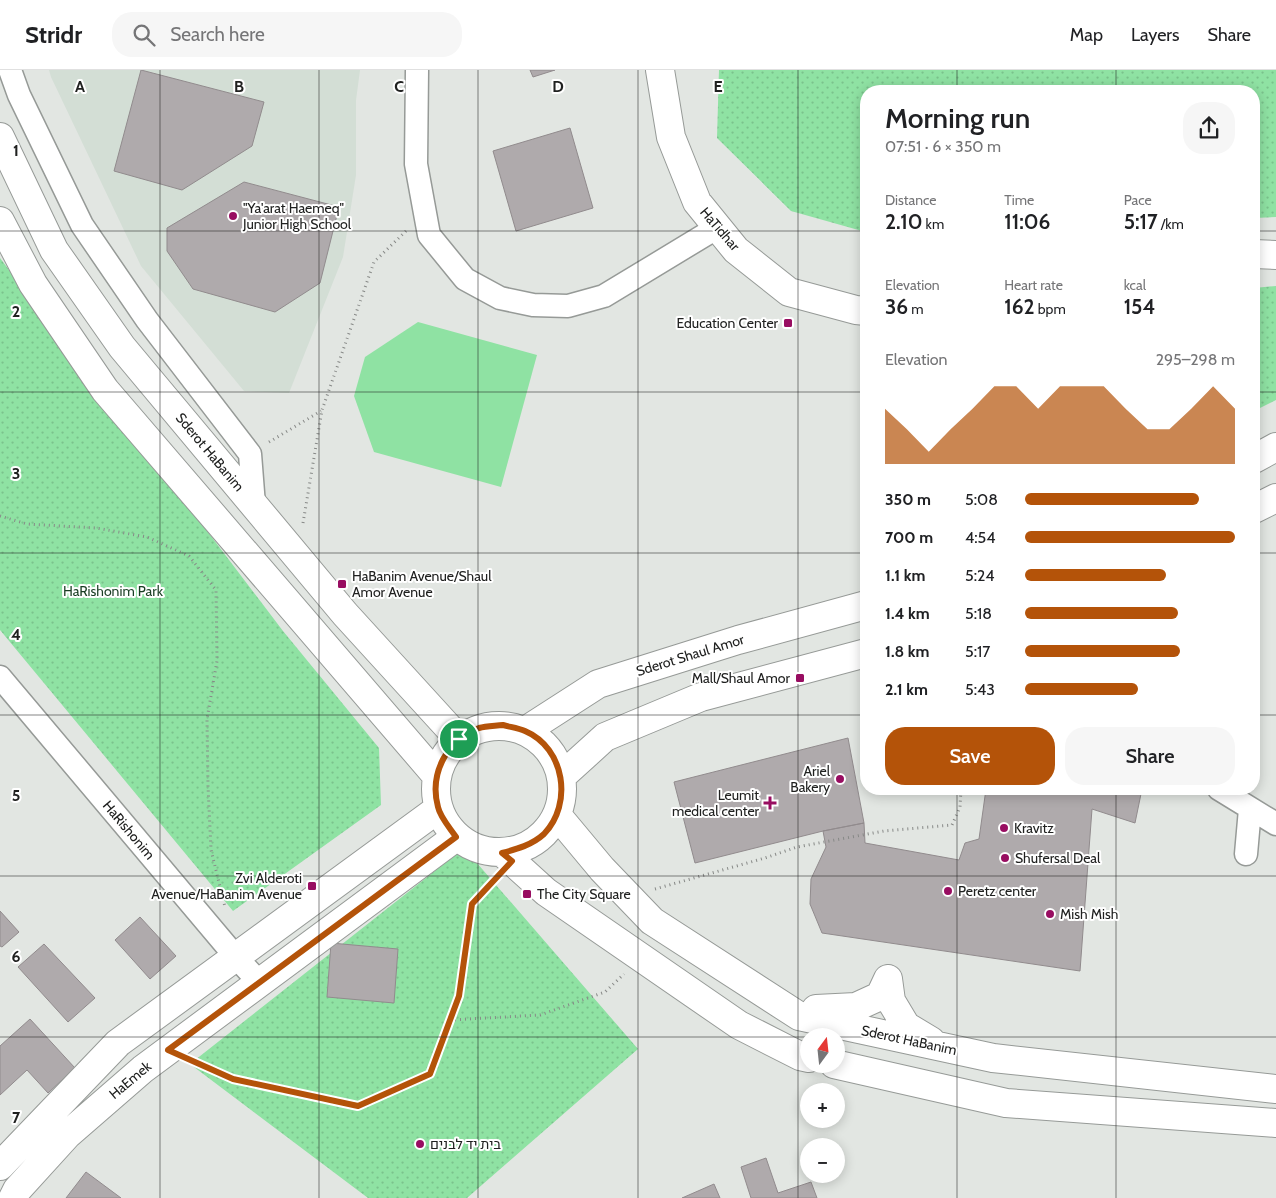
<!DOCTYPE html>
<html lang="en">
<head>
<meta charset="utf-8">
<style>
  body { margin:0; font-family:Cabin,Heebo,sans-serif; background:#f6f6f6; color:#202124; height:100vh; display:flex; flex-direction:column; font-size:19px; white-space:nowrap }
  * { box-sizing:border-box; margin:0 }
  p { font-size:16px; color:#757577 }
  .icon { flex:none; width:28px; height:28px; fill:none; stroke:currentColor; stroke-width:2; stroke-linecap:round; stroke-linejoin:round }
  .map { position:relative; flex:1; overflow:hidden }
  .side { position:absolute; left:860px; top:15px; width:400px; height:710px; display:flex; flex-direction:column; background:#fff; border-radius:20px; box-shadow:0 2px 12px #0003 }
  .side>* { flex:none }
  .needle { width:32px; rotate:15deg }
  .controls { position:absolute; left:800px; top:958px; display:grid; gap:10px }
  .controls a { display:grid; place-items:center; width:45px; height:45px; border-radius:50%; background:#fff; box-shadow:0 2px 12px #0003; font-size:25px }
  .pin { position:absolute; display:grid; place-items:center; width:42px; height:42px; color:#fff; margin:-21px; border:2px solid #fff; border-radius:50%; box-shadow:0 1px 5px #0007 }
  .round { display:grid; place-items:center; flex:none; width:52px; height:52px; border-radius:20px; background:#f6f6f6 }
  .overview { display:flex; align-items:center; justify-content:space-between; height:85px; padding:0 25px }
  h1 { font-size:28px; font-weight:600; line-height:38px }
  .stats { display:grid; grid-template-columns:repeat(3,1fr); gap:8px; height:85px; padding:5px 25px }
  .stats div { display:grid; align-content:center }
  .stats b { font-size:21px; font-weight:600 }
  .stats small { font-size:14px; font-weight:400 }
  .stats p { font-size:14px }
  .chart { height:140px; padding:10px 25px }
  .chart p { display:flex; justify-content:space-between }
  .chart svg { width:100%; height:90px; margin-top:5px; fill:#b45309; opacity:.7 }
  .cta { display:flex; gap:10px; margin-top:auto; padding:10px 25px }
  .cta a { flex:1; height:58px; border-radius:20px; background:#b45309; color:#fff; font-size:20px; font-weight:600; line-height:58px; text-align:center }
  .cta a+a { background:#f6f6f6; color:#202124 }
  ul { padding:0 25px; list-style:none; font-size:16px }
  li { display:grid; grid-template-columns:80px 60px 1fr; align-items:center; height:38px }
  li i { height:12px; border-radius:6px; background:#b45309 }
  header { display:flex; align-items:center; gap:30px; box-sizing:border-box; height:70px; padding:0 25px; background:#fff; border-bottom:1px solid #e0e0e0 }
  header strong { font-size:24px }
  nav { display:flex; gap:28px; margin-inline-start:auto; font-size:18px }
  .search { width:350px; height:45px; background:#f6f6f6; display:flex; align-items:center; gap:12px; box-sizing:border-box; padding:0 18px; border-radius:20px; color:#757577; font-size:19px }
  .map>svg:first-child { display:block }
</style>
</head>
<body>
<header>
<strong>Stridr</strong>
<div class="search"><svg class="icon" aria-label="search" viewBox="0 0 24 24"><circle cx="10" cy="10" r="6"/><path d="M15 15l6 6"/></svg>Search here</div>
<nav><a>Map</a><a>Layers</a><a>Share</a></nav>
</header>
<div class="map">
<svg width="1276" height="1128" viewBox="0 0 1276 1128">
  <defs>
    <pattern id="park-dots" width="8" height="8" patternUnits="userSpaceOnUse" patternTransform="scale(1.25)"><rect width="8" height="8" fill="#8fe2a3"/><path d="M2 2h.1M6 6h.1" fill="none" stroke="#7bc28c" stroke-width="1.8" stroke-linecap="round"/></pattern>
  </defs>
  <rect width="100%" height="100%" fill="#e2e6e2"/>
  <path fill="#d3ded5" d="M49,0H360L356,30V105L343,187L289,323L244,321L141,196L51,7Z"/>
  <path fill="url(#park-dots)" d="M719,0H1276V147L1254,148V21H866V161H862L791,141L717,68Z
    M0,188L283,561L379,678L381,735L233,841L0,560Z
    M1276,216V330L1254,341V218Z
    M464,778L638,979L467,1128H368L190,994Z"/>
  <path fill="#8fe2a3" d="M418,252L537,285L501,417L374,382L354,326L365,287Z"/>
  <path fill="#afaaac" stroke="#918b8d" d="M141,0L264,32L252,76L182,120L114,101Z
    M530,0H555L533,7Z
    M570,58L593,138L516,161L493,81Z
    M244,112L339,137L320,213L275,242L193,219L167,181V158Z
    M848,668L864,753L823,761L695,793L674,712Z
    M986,719H1142L1135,753L1092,739L1080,901L822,863L810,834L811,809L826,777L823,761L864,753L865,773L959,790L965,773L979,769Z
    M0,841L19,862L2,877L0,876Z
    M140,847L176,886L150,909L115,870Z
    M331,873L398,879L394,933L327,927Z
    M44,874L95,928L68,952L18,897Z
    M30,949L75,998L48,1023L27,1000L0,1025V976Z
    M766,1088L778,1123L811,1112L817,1128H751L741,1097Z
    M86,1102L121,1128H66Z
    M714,1114L720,1128H682Z"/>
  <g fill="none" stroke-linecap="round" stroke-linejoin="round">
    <g stroke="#969a97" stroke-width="25">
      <path id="street" d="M10,0L19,25L82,155L147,250L250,384L254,435
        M417,0L416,94L429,165L465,209L500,228L533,235L568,236L604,226L718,157
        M0,607L235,886L259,912
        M1219,719L1276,754
        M1246,784L1250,739"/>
    </g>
    <g stroke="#969a97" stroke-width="30">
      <path id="secondary" d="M660,0L671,67L697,132L736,180L789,222L856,240L866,241
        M0,67L54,180L122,277L345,544L459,669
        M0,151L33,214L105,320L436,705
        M1254,184L1276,185
        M1254,389L1276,377
        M1254,439L1276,428
        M436 719a63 63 0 1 1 126 0a63 63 0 1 1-126 0Z
        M525,661L598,614L738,570L866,535
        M561,707L605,667L701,627L866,583
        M557,745L602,799L652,851L799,946L993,988L1276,1019
        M503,783L546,822L739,955L800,986L809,988
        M888,909L891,931L906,956L931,971
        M816,939L856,937L880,926L888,909
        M834,994L1006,1033L1276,1053
        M0,1096L118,973L438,739
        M13,1128L17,1120L67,1065L143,999L456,767"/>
    </g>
    <path stroke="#878987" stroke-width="3" stroke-dasharray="1 4" stroke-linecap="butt" d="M269,372L321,341
      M0,446L27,454L96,458L147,467L189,486L216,520L217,591L207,649L208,716L211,780L225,837
      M303,453L322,340L374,192L406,161
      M655,819L765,788L797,777L884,761L952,755L960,737L961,719
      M450,950L540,945L605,922L624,904
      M194,991L233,1009L358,1036L430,1003L459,927L472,834L495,809"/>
    <use href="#street" stroke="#fff" stroke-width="22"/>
    <use href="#secondary" stroke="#fff" stroke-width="28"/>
  </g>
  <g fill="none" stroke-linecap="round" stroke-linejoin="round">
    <g stroke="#fff" stroke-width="10">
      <path id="route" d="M503,655C510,657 518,658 525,661C565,678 573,734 544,764C532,775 517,779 502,783L512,791L472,834L459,926L430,1004L358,1036L233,1009L168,980L456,767C450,758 440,747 438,737C429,704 447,669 479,658C486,656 495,656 503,655Z"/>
    </g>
    <use href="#route" stroke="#b45309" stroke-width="6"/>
  </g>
  <path fill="none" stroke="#202120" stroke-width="1" stroke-opacity="0.55" d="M160,0V1128M319,0V1128M478,0V1128M638,0V1128M798,0V1128M957,0V21M1116,0V21M0,161H866M1254,161H1276M0,322H866M1254,322H1276M0,483H866M1254,483H1276M0,645H866M1254,645H1276M957,719V1128M1116,719V1128M0,806H1276M0,967H809M836,967H1276"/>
  <g fill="#980d61" stroke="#fff" stroke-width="2">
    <circle cx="233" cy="146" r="5"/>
    <rect x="783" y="248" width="10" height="10" rx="2.5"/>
    <rect x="337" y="509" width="10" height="10" rx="2.5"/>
    <rect x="795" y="603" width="10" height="10" rx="2.5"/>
    <circle cx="840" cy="709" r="5"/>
    <path d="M767.5 725.5h5v5h5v5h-5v5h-5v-5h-5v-5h5z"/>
    <circle cx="1004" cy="758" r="5"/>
    <circle cx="1005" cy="788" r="5"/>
    <rect x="307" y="811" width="10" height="10" rx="2.5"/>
    <circle cx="948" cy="821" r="5"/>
    <rect x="522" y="819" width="10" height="10" rx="2.5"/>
    <circle cx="1050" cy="844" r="5"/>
    <circle cx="420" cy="1074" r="5"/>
  </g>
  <g text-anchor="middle" stroke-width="4" stroke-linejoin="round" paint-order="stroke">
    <g font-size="14" fill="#202120" stroke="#fff" text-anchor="start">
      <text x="243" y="143">"Ya'arat Haemeq"<tspan x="243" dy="16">Junior High School</tspan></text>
      <text x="778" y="258" text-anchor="end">Education Center</text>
      <text x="352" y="511">HaBanim Avenue/Shaul<tspan x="352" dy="16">Amor Avenue</tspan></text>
      <text x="790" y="613" text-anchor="end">Mall/Shaul Amor</text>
      <text x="830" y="706" text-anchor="end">Ariel<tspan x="830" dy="16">Bakery</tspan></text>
      <text x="759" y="730" text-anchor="end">Leumit<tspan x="759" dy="16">medical center</tspan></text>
      <text x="1014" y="763">Kravitz</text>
      <text x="1015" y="793">Shufersal Deal</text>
      <text x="302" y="813" text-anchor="end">Zvi Alderoti<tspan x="302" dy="16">Avenue/HaBanim Avenue</tspan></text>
      <text x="958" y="826">Peretz center</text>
      <text x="537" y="829">The City Square</text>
      <text x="1060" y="849">Mish Mish</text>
      <text x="430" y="1079">בית יד לבנים</text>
    </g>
    <g font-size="14" fill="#202120" stroke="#fff">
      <text transform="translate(720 159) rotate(49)" y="5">HaTidhar</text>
      <text transform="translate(210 382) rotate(50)" y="5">Sderot HaBanim</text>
      <text transform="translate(690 585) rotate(-17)" y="5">Sderot Shaul Amor</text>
      <text transform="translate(129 760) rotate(50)" y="5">HaRishonim</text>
      <text transform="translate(909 970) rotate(12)" y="5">Sderot HaBanim</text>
      <text transform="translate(130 1010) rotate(-40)" y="5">HaEmek</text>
    </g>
    <g font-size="14" fill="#1a3e24" stroke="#fff">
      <text x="113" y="526">HaRishonim Park</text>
    </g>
  </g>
  <g font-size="16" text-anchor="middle" font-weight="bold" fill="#202120" stroke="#fff" stroke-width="4" stroke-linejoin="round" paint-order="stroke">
    <text x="80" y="22">A</text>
    <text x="239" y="22">B</text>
    <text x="399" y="22">C</text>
    <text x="558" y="22">D</text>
    <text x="718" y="22">E</text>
    <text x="16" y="86">1</text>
    <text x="16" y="247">2</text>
    <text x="16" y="409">3</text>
    <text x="16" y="570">4</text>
    <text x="16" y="731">5</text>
    <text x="16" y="892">6</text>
    <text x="16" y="1053">7</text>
  </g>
</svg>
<div class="controls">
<a><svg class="needle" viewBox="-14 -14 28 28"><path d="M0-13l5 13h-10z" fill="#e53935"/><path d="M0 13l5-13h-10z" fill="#757577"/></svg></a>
<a>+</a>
<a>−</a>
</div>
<div class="pin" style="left:459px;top:669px;background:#1e9e55"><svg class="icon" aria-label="arrive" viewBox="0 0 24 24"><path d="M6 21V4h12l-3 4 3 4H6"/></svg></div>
<section class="side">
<div class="overview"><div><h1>Morning run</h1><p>07:51 · 6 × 350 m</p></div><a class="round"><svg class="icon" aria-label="share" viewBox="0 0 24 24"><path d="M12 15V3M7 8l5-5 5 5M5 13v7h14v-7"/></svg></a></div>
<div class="stats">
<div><p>Distance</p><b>2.10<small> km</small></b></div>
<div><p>Time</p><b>11:06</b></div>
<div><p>Pace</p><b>5:17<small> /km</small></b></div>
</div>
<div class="stats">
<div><p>Elevation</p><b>36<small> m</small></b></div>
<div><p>Heart rate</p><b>162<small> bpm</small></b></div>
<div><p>kcal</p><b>154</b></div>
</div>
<div class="chart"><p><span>Elevation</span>295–298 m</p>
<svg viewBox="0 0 160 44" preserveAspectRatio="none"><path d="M0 44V17L10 27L20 38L30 27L40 17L50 6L60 6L70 17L80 6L90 6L100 6L110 17L120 27L130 27L140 17L150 6L160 17V44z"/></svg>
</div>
<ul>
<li><b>350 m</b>5:08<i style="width:83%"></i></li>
<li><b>700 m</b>4:54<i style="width:100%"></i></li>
<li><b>1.1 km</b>5:24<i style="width:67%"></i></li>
<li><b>1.4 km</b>5:18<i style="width:73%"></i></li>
<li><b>1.8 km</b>5:17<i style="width:74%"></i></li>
<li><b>2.1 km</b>5:43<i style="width:54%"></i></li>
</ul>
<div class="cta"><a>Save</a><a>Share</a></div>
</section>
</div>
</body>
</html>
